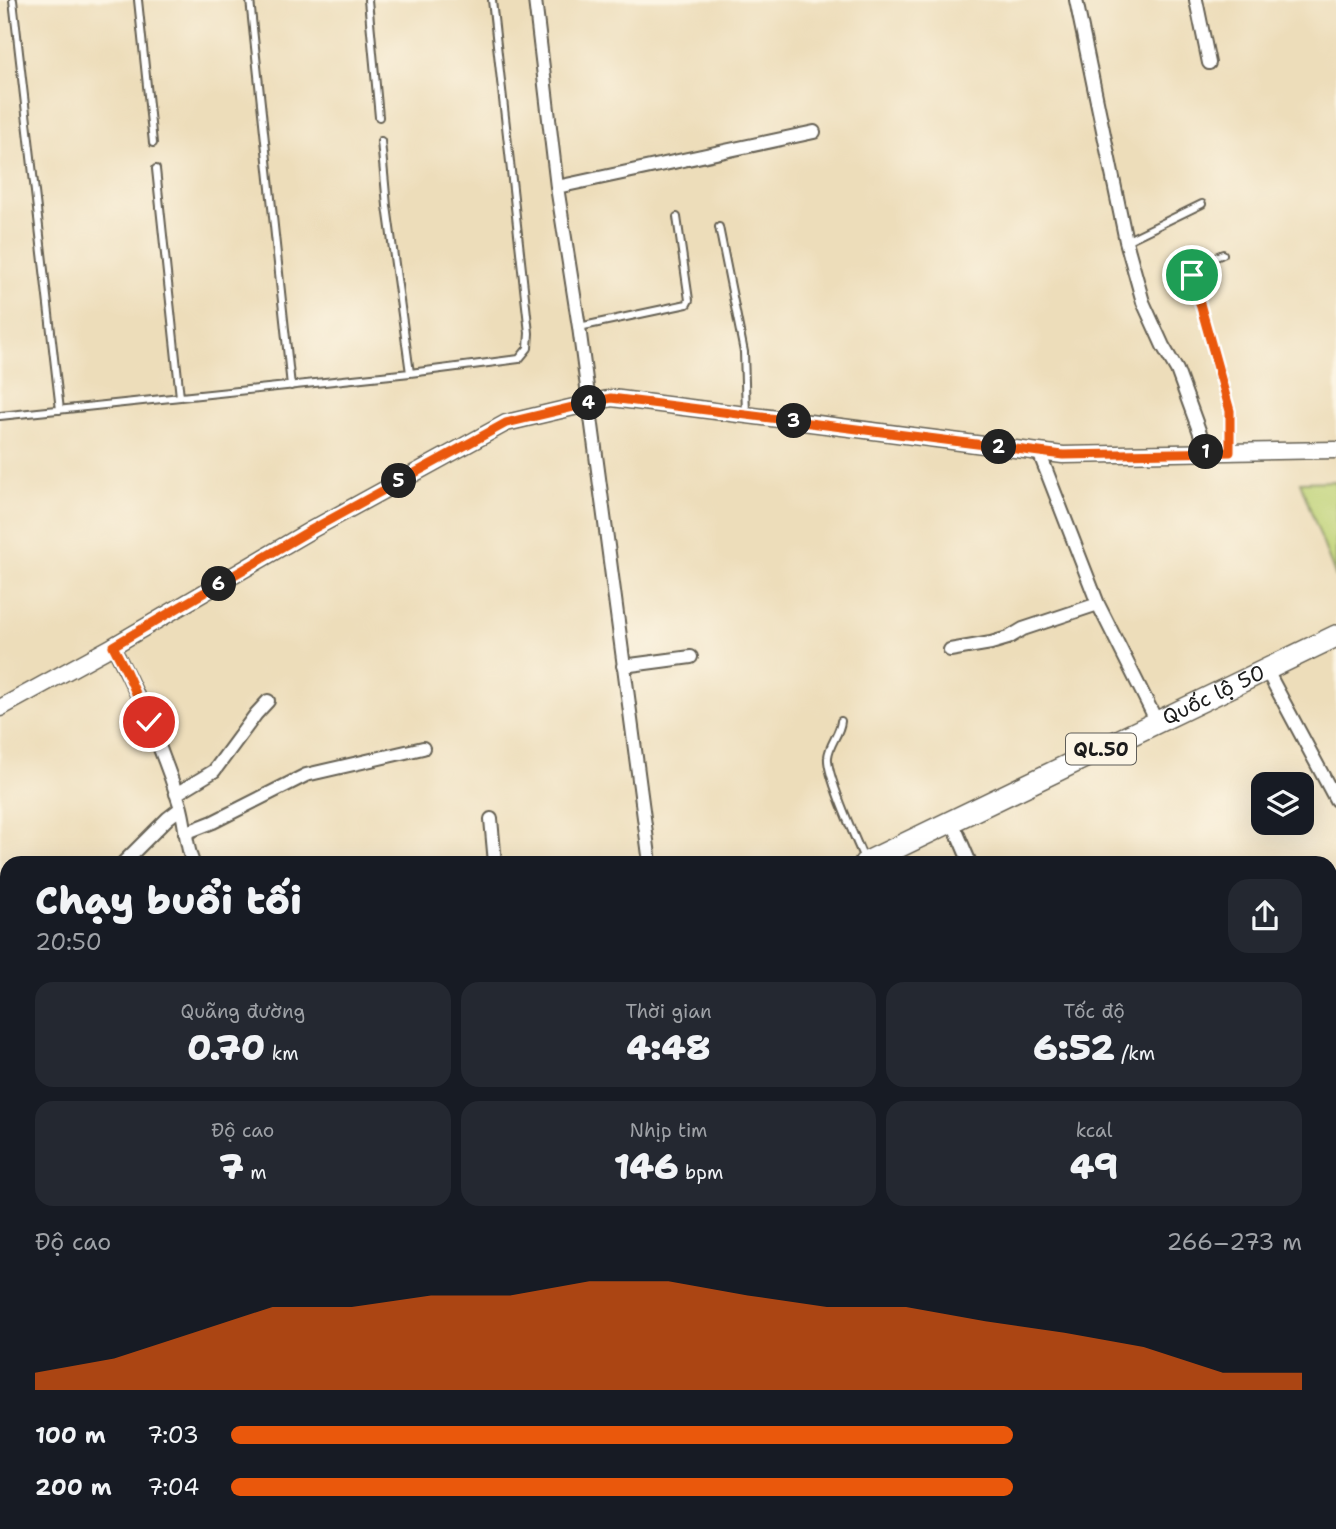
<!DOCTYPE html>
<html lang="vi">
<head>
<meta charset="utf-8">
<style>
  body { margin:0; font-family:"Shantell Sans",sans-serif; background:#242831; color:#f1f3f6; height:100vh; display:flex; flex-direction:column; font-size:26px; white-space:nowrap }
  * { box-sizing:border-box; margin:0 }
  p { font-size:23px; color:#9ea1a6 }
  .icon { flex:none; width:38px; height:38px; fill:none; stroke:currentColor; stroke-width:2; stroke-linecap:round; stroke-linejoin:round }
  .map { position:relative; flex:1; overflow:hidden }
  .drawer { position:absolute; left:0px; top:856px; width:1337px; height:674px; display:flex; flex-direction:column; background:#171b24; border-radius:21px 21px 0 0; box-shadow:0 7px 28px #0002 }
  .drawer>* { flex:none }
  .fabs { position:absolute; left:1251px; top:772px; display:grid; gap:14px }
  .fabs a { display:grid; place-items:center; width:63px; height:63px; border-radius:14px; background:#171b24; box-shadow:0 7px 28px #0002; font-size:35px }
  .pin { position:absolute; display:grid; place-items:center; width:60px; height:60px; color:#fff; margin:-30px; border:4px solid #fff; border-radius:50%; box-shadow:0 2px 7px #0007 }
  .km { position:absolute; width:35px; height:35px; margin:-18px; border-radius:50%; background:#222; color:#fff; font-size:19px; line-height:35px; text-align:center }
  .round { display:grid; place-items:center; flex:none; width:74px; height:74px; border-radius:21px; background:#242831 }
  .overview { display:flex; align-items:center; justify-content:space-between; height:119px; padding:0 35px }
  h1 { font-size:38px; font-weight:800; line-height:52px }
  .figures { display:grid; grid-template-columns:repeat(3,1fr); gap:10px; height:119px; padding:7px 35px }
  .figures div { display:grid; align-content:center; border-radius:18px; background:#242831; text-align:center }
  .figures b { font-size:35px; font-weight:800 }
  .figures small { font-size:19px; font-weight:400 }
  .figures p { font-size:19px }
  .chart { height:196px; padding:14px 35px }
  .chart p { display:flex; justify-content:space-between }
  .chart svg { width:100%; height:126px; margin-top:7px; fill:#ea580c; opacity:.7 }
  ul { padding:0 35px; list-style:none; font-size:23px }
  li { display:grid; grid-template-columns:112px 84px 1fr; align-items:center; height:52px }
  li i { height:18px; border-radius:9px; background:#ea580c }
  .map>svg:first-child { display:block }
</style>
</head>
<body>
<div class="map">
<svg width="1336" height="1529" viewBox="0 0 1336 1529">
  <rect width="100%" height="100%" fill="#fcf5e5"/>
  <filter id="ink" filterUnits="userSpaceOnUse"><feTurbulence type="fractalNoise" baseFrequency=".0143" numOctaves="2"/><feDisplacementMap in="SourceGraphic" scale="14" xChannelSelector="R" yChannelSelector="G"/><feConvolveMatrix kernelMatrix="1 2 1 2 8 2 1 2 1" color-interpolation-filters="sRGB"/></filter>
  <filter id="wash" filterUnits="userSpaceOnUse"><feTurbulence type="fractalNoise" baseFrequency=".00686" numOctaves="4" result="noise"/><feDisplacementMap in="SourceGraphic" scale="28" xChannelSelector="R" yChannelSelector="G"/><feGaussianBlur stdDeviation="1.57" result="paint"/><feColorMatrix in="noise" values="0 0 0 0 0 0 0 0 0 0 0 0 0 0 0 0 0 1.4 0 .05"/><feComposite in="paint" operator="in"/></filter>
  <g filter="url(#wash)">
    <rect width="100%" height="100%" fill="#edddba"/>
    <path fill="#bed275" stroke="#6d7748" stroke-width="2" d="M1336,481V578L1300,482Z"/>
    <path fill="#4eb8cc" stroke="#356a74" stroke-width="2" d="M0,1430L7,1436V1522H230L239,1529H0Z"/>
  </g>
  <g filter="url(#ink)">
    <g fill="none" stroke-linecap="round" stroke-linejoin="round">
      <g stroke="#656053" stroke-width="10">
        <path id="service" d="M13,0L60,410
          M138,0L153,143
          M250,0L291,386
          M368,0L379,117
          M381,141L387,206L410,373
          M156,169L180,397
          M719,227L744,352L746,413
          M1126,241L1202,204
          M1223,254C1211,259 1200,263 1192,275L1230,411V450
          M579,327L687,304L689,300L677,217
          M0,416L410,373L519,359L528,348L529,333L492,0
          M841,721C840,734 829,744 828,757C826,775 856,840 865,861"/>
      </g>
      <g stroke="#656053" stroke-width="16">
        <path id="minor" d="M535,0L557,187L579,327L650,863
          M1076,0L1126,241L1143,302L1163,346L1177,370L1204,444L1203,452
          M1196,0L1209,63
          M557,187L814,132
          M1039,452L1098,604L1157,722
          M113,646C140,697 163,751 180,805C186,824 185,844 193,863
          M950,650L991,643L1008,638L1023,629L1098,604
          M623,666L691,657
          M1266,669L1336,800
          M176,794L214,771L256,714L268,701
          M491,819L495,863
          M952,821L970,863
          M185,833L213,822L306,775L423,748
          M123,863L168,818L181,808
          M0,978L7,971
          M0,1144L7,1149
          M1330,1338L1336,1337
          M724,1522L725,1529
          M1010,1522L1013,1529"/>
      </g>
      <g stroke="#656053" stroke-width="19">
        <path id="tertiary" d="M0,708L113,646L311,530L506,423L612,398L1063,455L1336,450"/>
      </g>
      <g stroke="#656053" stroke-width="24">
        <g id="primary">
          <path id="s1" d="M865,863L1336,636"/>
          <path d="M167,1529L172,1522"/>
        </g>
      </g>
      <use href="#service" stroke="#fff" stroke-width="6"/>
      <use href="#minor" stroke="#fff" stroke-width="12"/>
      <use href="#tertiary" stroke="#fff" stroke-width="16"/>
      <use href="#primary" stroke="#fff" stroke-width="21"/>
    </g>
  </g>
  <g fill="none" stroke-linecap="round" stroke-linejoin="round" filter="url(#ink)">
    <g stroke="#fff" stroke-width="14">
      <path id="route" d="M149,722L126,671L113,646L311,530L506,423L611,398L1063,455L1230,452V411L1192,275"/>
    </g>
    <use href="#route" stroke="#ea580c" stroke-width="9"/>
  </g>
  <g text-anchor="middle" stroke-width="6" stroke-linejoin="round" paint-order="stroke">
    <rect fill="#fcf5e5" stroke="#5f5d58" stroke-width="2" x="1066" y="733.5" width="70" height="31" rx="5"/>
    <g font-size="19" font-weight="bold" fill="#1c1c1c">
      <text x="1101" y="756">QL.50</text>
    </g>
    <g font-size="21" fill="#1c1c1c" stroke="#fcf5e5">
      <text dy="7" stroke="none"><textPath href="#s1" startOffset="387">Quốc lộ 50</textPath></text>
    </g>
  </g>
</svg>
<div class="fabs">
<a><svg class="icon" aria-label="layers" viewBox="0 0 24 24"><path d="M12 4l9 5-9 5-9-5zM3 14l9 5 9-5"/></svg></a>
</div>
<div class="pin" style="left:1192px;top:275px;background:#1e9e55"><svg class="icon" aria-label="arrive" viewBox="0 0 24 24"><path d="M6 21V4h12l-3 4 3 4H6"/></svg></div>
<div class="pin" style="left:149px;top:722px;background:#d93025"><svg class="icon" aria-label="check" viewBox="0 0 24 24"><path d="M5 12l5 5 9-10"/></svg></div>
<b class="km" style="left:1206px;top:452px">1</b>
<b class="km" style="left:999px;top:447px">2</b>
<b class="km" style="left:794px;top:421px">3</b>
<b class="km" style="left:589px;top:403px">4</b>
<b class="km" style="left:399px;top:481px">5</b>
<b class="km" style="left:219px;top:584px">6</b>
<section class="drawer">
<div class="overview"><div><h1>Chạy buổi tối</h1><p>20:50</p></div><a class="round"><svg class="icon" aria-label="share" viewBox="0 0 24 24"><path d="M12 15V3M7 8l5-5 5 5M5 13v7h14v-7"/></svg></a></div>
<div class="figures">
<div><p>Quãng đường</p><b>0.70<small> km</small></b></div>
<div><p>Thời gian</p><b>4:48</b></div>
<div><p>Tốc độ</p><b>6:52<small> /km</small></b></div>
</div>
<div class="figures">
<div><p>Độ cao</p><b>7<small> m</small></b></div>
<div><p>Nhịp tim</p><b>146<small> bpm</small></b></div>
<div><p>kcal</p><b>49</b></div>
</div>
<div class="chart"><p><span>Độ cao</span>266–273 m</p>
<svg viewBox="0 0 160 44" preserveAspectRatio="none"><path d="M0 44V38L10 33L20 24L30 15L40 15L50 11L60 11L70 6L80 6L90 11L100 15L110 15L120 20L130 24L140 29L150 38L160 38V44z"/></svg>
</div>
<ul>
<li><b>100 m</b>7:03<i style="width:73%"></i></li>
<li><b>200 m</b>7:04<i style="width:73%"></i></li>
</ul>
</section>
</div>
</body>
</html>
